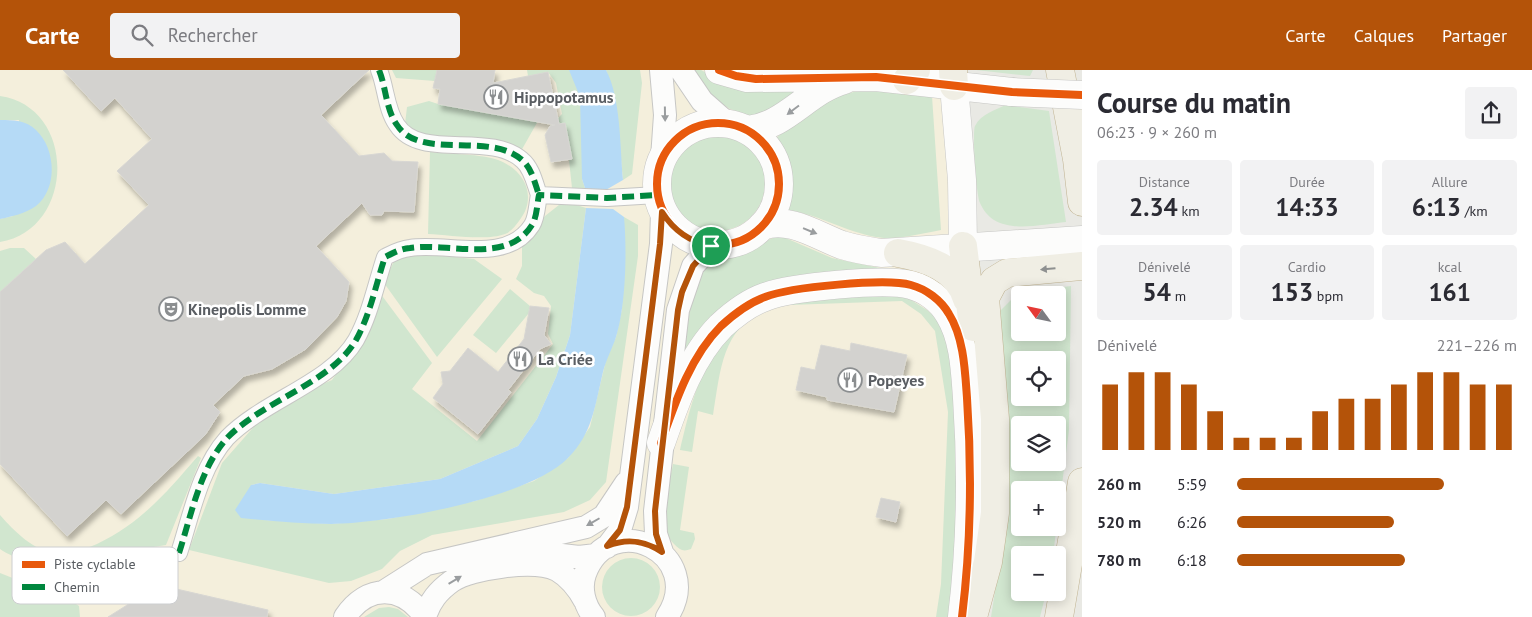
<!DOCTYPE html>
<html lang="fr">
<head>
<meta charset="utf-8">
<style>
  body { margin:0; font-family:"PT Sans",sans-serif; background:#f2f2f3; color:#2b2b33; height:100vh; display:flex; flex-direction:column; font-size:19px; white-space:nowrap }
  * { box-sizing:border-box; margin:0 }
  p { font-size:16px; color:#7c7c81 }
  .icon { flex:none; width:28px; height:28px; fill:none; stroke:currentColor; stroke-width:2; stroke-linecap:round; stroke-linejoin:round }
  .map { position:relative; flex:1; overflow:hidden }
  .sheet { display:flex; flex-direction:column; background:#fff; width:450px }
  .sheet>* { flex:none }
  .needle { width:32px; rotate:303deg }
  .controls { position:absolute; left:1011px; top:216px; display:grid; gap:10px }
  .controls a { display:grid; place-items:center; width:55px; height:55px; border-radius:5px; background:#fff; box-shadow:0 2px 12px #0003; font-size:25px }
  .pin { position:absolute; display:grid; place-items:center; width:42px; height:42px; color:#fff; margin:-21px; border:2px solid #fff; border-radius:50%; box-shadow:0 1px 5px #0007 }
  .round { display:grid; place-items:center; flex:none; width:52px; height:52px; border-radius:5px; background:#f2f2f3 }
  .overview { display:flex; align-items:center; justify-content:space-between; height:85px; padding:0 15px }
  h1 { font-size:28px; font-weight:600; line-height:38px }
  .stats { display:grid; grid-template-columns:repeat(3,1fr); gap:8px; height:85px; padding:5px 15px }
  .stats div { display:grid; align-content:center; border-radius:5px; background:#f2f2f3; text-align:center }
  .stats b { font-size:25px; font-weight:600 }
  .stats small { font-size:14px; font-weight:400 }
  .stats p { font-size:14px }
  .chart { height:140px; padding:10px 15px }
  .chart p { display:flex; justify-content:space-between }
  .chart svg { width:100%; height:90px; margin-top:5px; stroke:#b45309; stroke-width:6 }
  ul { padding:0 15px; list-style:none; font-size:16px }
  li { display:grid; grid-template-columns:80px 60px 1fr; align-items:center; height:38px }
  li i { height:12px; border-radius:6px; background:#b45309 }
  header { display:flex; align-items:center; gap:30px; box-sizing:border-box; height:70px; padding:0 25px; background:#b45309; color:#fff }
  header strong { font-size:24px }
  nav { display:flex; gap:28px; margin-inline-start:auto; font-size:18px }
  .search { width:350px; height:45px; background:#f2f2f3; display:flex; align-items:center; gap:12px; box-sizing:border-box; padding:0 18px; border-radius:5px; color:#7c7c81; font-size:19px }
  main { display:flex; flex:1; min-height:0 }
  .map>svg:first-child { display:block }
</style>
</head>
<body>
<header>
<strong>Carte</strong>
<div class="search"><svg class="icon" aria-label="search" viewBox="0 0 24 24"><circle cx="10" cy="10" r="6"/><path d="M15 15l6 6"/></svg>Rechercher</div>
<nav><a>Carte</a><a>Calques</a><a>Partager</a></nav>
</header>
<main>
<div class="map">
<svg width="1082" height="547" viewBox="0 0 1082 547">
  <defs>
    <filter id="shadow"><feDropShadow dx="3" dy="5.5" stdDeviation="2.5" flood-color="#0004"/></filter>
  </defs>
  <rect width="100%" height="100%" fill="#e9e9e4"/>
  <path fill="#f4efdc" d="M0,0H952L948,547H0Z"/>
  <path fill="#d1e6cf" fill-rule="evenodd" d="M392,0H437L435,11L396,8Z
    M527,0H569C588,22 582,80 582,109L585,118H572L565,53L550,56L562,44L556,13L548,2L528,6Z
    M606,0H640L642,13L632,104L623,110L615,27Z
    M692,0H701L724,12L812,13L766,45L751,46L730,39L708,24Z
    M976,0H1033L1030,6Z
    M895,20L932,26L941,160C924,163 902,169 884,168C851,165 821,145 788,140C795,113 793,92 776,68C801,48 827,25 860,21C872,19 884,20 895,20Z
    M0,26C77,37 76,159 0,172V149L13,146L19,50H0Z
    M429,31L438,34L529,50L536,40L538,51L521,81L517,77L463,67L424,66L405,54L407,37Z
    M1006,35L1049,41L1066,152C1044,154 1014,162 994,150C988,146 983,140 980,133C976,125 972,63 975,56C981,44 995,40 1006,35Z
    M669 113a48 48 0 1 1 96 0a48 48 0 1 1-96 0Z
    M430,82C448,84 483,84 498,90C525,100 538,127 519,151C516,155 511,162 505,164C488,171 448,165 428,164Z
    M564,131L586,138L570,265L556,307L537,349L518,376L440,409L334,424L260,413L251,415L263,450L331,454L388,449L475,431L534,411L568,388L590,357L607,286L616,267L622,239L624,147L638,155V186L606,412L590,430L564,442L432,465L400,481L382,499L351,511L329,513L189,480L222,393L272,336L332,310L356,275L380,223L432,293L412,319L477,371L553,274L548,264L551,236L544,226L534,223L516,209L522,196V175L527,173L545,146Z
    M781,166L832,188L890,200H911L941,207L934,214L811,209L684,285C688,259 689,207 713,192C722,187 733,187 743,184C756,179 766,168 781,166Z
    M10,178H24L36,189L0,222V181Z
    M402,184H424L474,189L502,209L437,287L384,213L394,191Z
    M1071,216L1069,360L1053,485H1020V522L1046,523L1040,547H991L1002,477L995,246L1018,223ZM1020,225H1058V262H1020ZM1020,290H1058V328H1020ZM1020,355H1058V392H1020ZM1020,420H1058V458H1020Z
    M510,219L530,236L529,243L496,283L473,265Z
    M893,224L908,228L927,240L944,255L951,275L958,341L955,501L948,547H936L941,514L948,342L935,261L921,244L902,231L789,235C723,246 722,290 713,345L698,341L692,382L680,380C694,322 707,262 769,239C776,237 783,233 790,232C824,227 859,227 893,224Z
    M198,386L201,388L166,475C150,478 132,478 117,487C106,493 97,505 84,507C71,510 12,488 0,479V445C14,461 34,481 56,484C70,485 85,479 97,474C142,452 166,423 198,386Z
    M673,394L689,397L680,460L694,463L695,469L691,479C683,482 680,480 674,474C655,455 669,418 673,394Z
    M602 517a29 29 0 1 1 58 0a29 29 0 1 1-58 0Z
    M0,503L73,532L79,536L80,547H0Z
    M389,537L398,539L408,547H364L379,538Z"/>
  <path fill="#b5daf6" d="M569,0H606C621,28 620,78 623,110L604,121L585,118L582,109L580,27Z
    M0,50C13,50 26,50 36,60C56,79 58,118 36,136C26,143 11,147 0,149Z
    M586,138L613,139L624,147C627,179 626,236 616,267C612,279 606,290 603,302C595,335 593,363 568,388C527,429 389,453 331,454C301,454 270,451 241,448L235,440L251,415L260,413L334,424L440,409L518,376L537,349L556,307L570,265Z"/>
  <path fill="#d3d2cf" stroke="#d8d7d3" filter="url(#shadow)" d="M63,0H369L321,45L359,86L384,83L392,91L418,92L414,142L384,141L382,145H370L362,133L316,176L349,212L346,231L337,247L306,279L272,299L244,306L213,335L220,342L205,365L121,444L106,430L67,466L0,394V222L46,180L65,172L85,194L149,135L117,101L152,69L115,28L101,41Z
    M437,0H495L493,13L548,2L559,54L565,53L572,89L551,92L545,65L550,56L555,55L438,34L440,19L433,18Z
    M530,236L549,238L544,265L551,274L540,279L508,320L511,322L478,364L433,328L443,314L441,302L450,301L468,278L498,302L524,269Z
    M851,273L907,285L894,342L827,330V327L796,320L801,297L815,300L821,275L850,281Z
    M881,428L900,432L896,452L876,447Z
    M159,515L268,540L267,547H108Z"/>
  <g fill="none" stroke-linecap="round" stroke-linejoin="round">
    <g stroke="#c6c6c4" stroke-width="18">
      <path id="pedestrian" d="M379,0C386,17 386,40 397,55C420,91 490,61 522,90C532,98 535,114 539,125
        M179,483C191,446 200,398 227,368C264,330 331,313 356,270C370,245 376,214 385,187C393,183 400,179 410,178C448,172 507,195 532,155C537,147 537,134 539,125L607,128L657,125"/>
    </g>
    <g stroke="#c6c6c4" stroke-width="24">
      <path id="minor" d="M661,0L665,45L662,88
        M681,0L702,31L727,53
        M607,477L620,460L627,437L661,174L662,142
        M527,481L579,487L596,485
        M662,482L656,464L655,441L678,240L693,196L711,176
        M383,522L427,494L586,457L604,446L626,413
        M345,547C367,514 402,514 425,547
        M425,547C430,531 438,521 452,511C472,498 534,489 557,500C569,507 578,518 585,531
        M594,547C584,535 580,518 585,504C610,436 708,484 667,547"/>
    </g>
    <g stroke="#c6c6c4" stroke-width="29">
      <path id="tertiary" d="M719,0L747,8L876,7L1012,22
        M954,16L962,110L963,176
        M657 114a61 61 0 1 1 122 0a61 61 0 1 1-122 0Z
        M748,60C786,56 808,20 844,10
        M762,156C790,146 817,166 842,175C855,179 867,181 881,183L1082,170
        M661,373C675,333 690,287 721,256C734,244 748,233 765,227C790,217 886,208 911,215C926,219 941,230 949,244C964,268 965,301 967,328C972,401 971,474 962,547"/>
    </g>
    <g stroke="#c0b392" stroke-width="29">
      <path id="trunk" d="M953,0L954,16
        M1060,0L1077,89L1082,132
        M907,10L916,0
        M963,176L973,257
        M898,183C926,188 958,198 967,229
        M973,547L988,492L995,443V349L985,228L994,211L1007,203L1082,196
        M1059,547L1082,412"/>
    </g>
    <use href="#pedestrian" stroke="#fcfcfb" stroke-width="16"/>
    <use href="#minor" stroke="#fcfcfb" stroke-width="22"/>
    <use href="#tertiary" stroke="#fcfcfb" stroke-width="28"/>
    <use href="#trunk" stroke="#f0eee4" stroke-width="28"/>
    <g stroke="#c6c6c4" stroke-width="29" stroke-linecap="butt">
      <path id="tertiary-bridge" d="M1012,22L1082,25"/>
    </g>
    <use href="#tertiary-bridge" stroke="#fcfcfb" stroke-width="28"/>
    <path stroke="#00873e" stroke-width="6" stroke-dasharray="12 6" stroke-linecap="butt" d="M379,0C386,17 386,40 397,55C420,91 490,61 522,90C532,98 535,114 539,125
      M179,483C191,446 200,398 227,368C264,330 331,313 356,270C370,245 376,214 385,187C393,183 400,179 410,178C448,172 507,195 532,155C537,147 537,134 539,125L607,128L657,125"/>
    <g stroke="#fff" stroke-width="11">
      <path id="cycleway" d="M719,0L736,6L756,9L876,7L1012,22L1082,25
        M657 114a61 61 0 1 1 122 0a61 61 0 1 1-122 0Z
        M661,373C675,333 690,287 721,256C734,244 748,233 765,227C790,217 886,208 911,215C926,219 941,230 949,244C964,268 965,301 967,328C972,401 971,474 962,547"/>
    </g>
    <use href="#cycleway" stroke="#e8590c" stroke-width="8"/>
  </g>
  <defs><path id="oneway-solid" d="M-6-.8H1V-3.2L6.5 0L1 3.2V.8H-6Z" transform="scale(1.25)"/></defs>
  <g fill="#9a9d9f">
    <use href="#oneway-solid" transform="translate(793 40) rotate(143)"/>
    <use href="#oneway-solid" transform="translate(665 44) rotate(89)"/>
    <use href="#oneway-solid" transform="translate(810 161) rotate(22)"/>
    <use href="#oneway-solid" transform="translate(593 452) rotate(150)"/>
    <use href="#oneway-solid" transform="translate(455 510) rotate(-31)"/>
  </g>
  <use fill="#8e9090" href="#oneway-solid" transform="translate(1048 199) rotate(175)"/>
  <g fill="none" stroke-linecap="round" stroke-linejoin="round">
    <g stroke="#fff" stroke-width="10">
      <path id="route" d="M662,142C674,161 690,172 711,176L693,196L682,222L678,240L655,441L656,464L662,482C644,470 627,468 607,476L620,460L627,437L660,174Z"/>
    </g>
    <use href="#route" stroke="#b45309" stroke-width="6"/>
  </g>
  <defs>
    <g id="restaurant-ring" transform="scale(1.25)"><circle r="9.5" fill="#fff" stroke="#8b8e90" stroke-width="1.5"/><path d="M-5-6h1v4h1v-4h1v4h1v-4h1v5L-1.5 .5V6h-2V.5L-5-1ZM5-6V6H3V1.5H1.5Q1.5-4 5-6Z" fill="#8b8e90"/></g>
    <g id="theatre-ring" transform="scale(1.25)"><circle r="9.5" fill="#fff" stroke="#8b8e90" stroke-width="1.5"/><path d="M-5-5.5Q0-4 5-5.5V0Q5 5 0 6Q-5 5-5 0ZM-3.3-2.5H-1v1.5H-3.3ZM1-2.5H3.3v1.5H1ZM-2.8 1Q0 5.5 2.8 1Z" fill="#8b8e90"/></g>
  </defs>
  <g fill-rule="evenodd">
    <use href="#restaurant-ring" x="496" y="27"/>
    <use href="#theatre-ring" x="171" y="239"/>
    <use href="#restaurant-ring" x="520" y="289"/>
    <use href="#restaurant-ring" x="850" y="310"/>
  </g>
  <g text-anchor="middle" stroke-width="5" stroke-linejoin="round" paint-order="stroke">
    <g font-size="16" font-weight="bold" fill="#595d62" stroke="#fff" text-anchor="start">
      <text x="514" y="33">Hippopotamus</text>
      <text x="188" y="245">Kinepolis Lomme</text>
      <text x="538" y="295">La Criée</text>
      <text x="868" y="316">Popeyes</text>
    </g>
  </g>
  <rect x="12" y="477" width="166" height="57" rx="8" fill="#fff" stroke="#cdced0" stroke-width="1"/>
  <rect x="22" y="491" width="23" height="7" fill="#e8590c"/>
  <rect x="22" y="514" width="23" height="6" fill="#00873e"/>
  <g font-size="14" fill="#595d62">
    <text x="54" y="499">Piste cyclable</text>
    <text x="54" y="522">Chemin</text>
  </g>
</svg>
<div class="controls">
<a><svg class="needle" viewBox="-14 -14 28 28"><path d="M0-13l5 13h-10z" fill="#e53935"/><path d="M0 13l5-13h-10z" fill="#7c7c81"/></svg></a>
<a><svg class="icon" aria-label="locate" viewBox="0 0 24 24"><circle cx="12" cy="12" r="6"/><path d="M12 2v4M12 18v4M2 12h4M18 12h4"/></svg></a>
<a><svg class="icon" aria-label="layers" viewBox="0 0 24 24"><path d="M12 4l9 5-9 5-9-5zM3 14l9 5 9-5"/></svg></a>
<a>+</a>
<a>−</a>
</div>
<div class="pin" style="left:711px;top:176px;background:#1e9e55"><svg class="icon" aria-label="arrive" viewBox="0 0 24 24"><path d="M6 21V4h12l-3 4 3 4H6"/></svg></div>
</div>
<section class="sheet">
<div class="overview"><div><h1>Course du matin</h1><p>06:23 · 9 × 260 m</p></div><a class="round"><svg class="icon" aria-label="share" viewBox="0 0 24 24"><path d="M12 15V3M7 8l5-5 5 5M5 13v7h14v-7"/></svg></a></div>
<div class="stats">
<div><p>Distance</p><b>2.34<small> km</small></b></div>
<div><p>Durée</p><b>14:33</b></div>
<div><p>Allure</p><b>6:13<small> /km</small></b></div>
</div>
<div class="stats">
<div><p>Dénivelé</p><b>54<small> m</small></b></div>
<div><p>Cardio</p><b>153<small> bpm</small></b></div>
<div><p>kcal</p><b>161</b></div>
</div>
<div class="chart"><p><span>Dénivelé</span>221–226 m</p>
<svg viewBox="0 0 160 44" preserveAspectRatio="none"><path d="M5 44V12M15 44V6M25 44V6M35 44V12M45 44V25M55 44V38M65 44V38M75 44V38M85 44V25M95 44V19M105 44V19M115 44V12M125 44V6M135 44V6M145 44V12M155 44V12"/></svg>
</div>
<ul>
<li><b>260 m</b>5:59<i style="width:74%"></i></li>
<li><b>520 m</b>6:26<i style="width:56%"></i></li>
<li><b>780 m</b>6:18<i style="width:60%"></i></li>
</ul>
</section>
</main>
</body>
</html>
